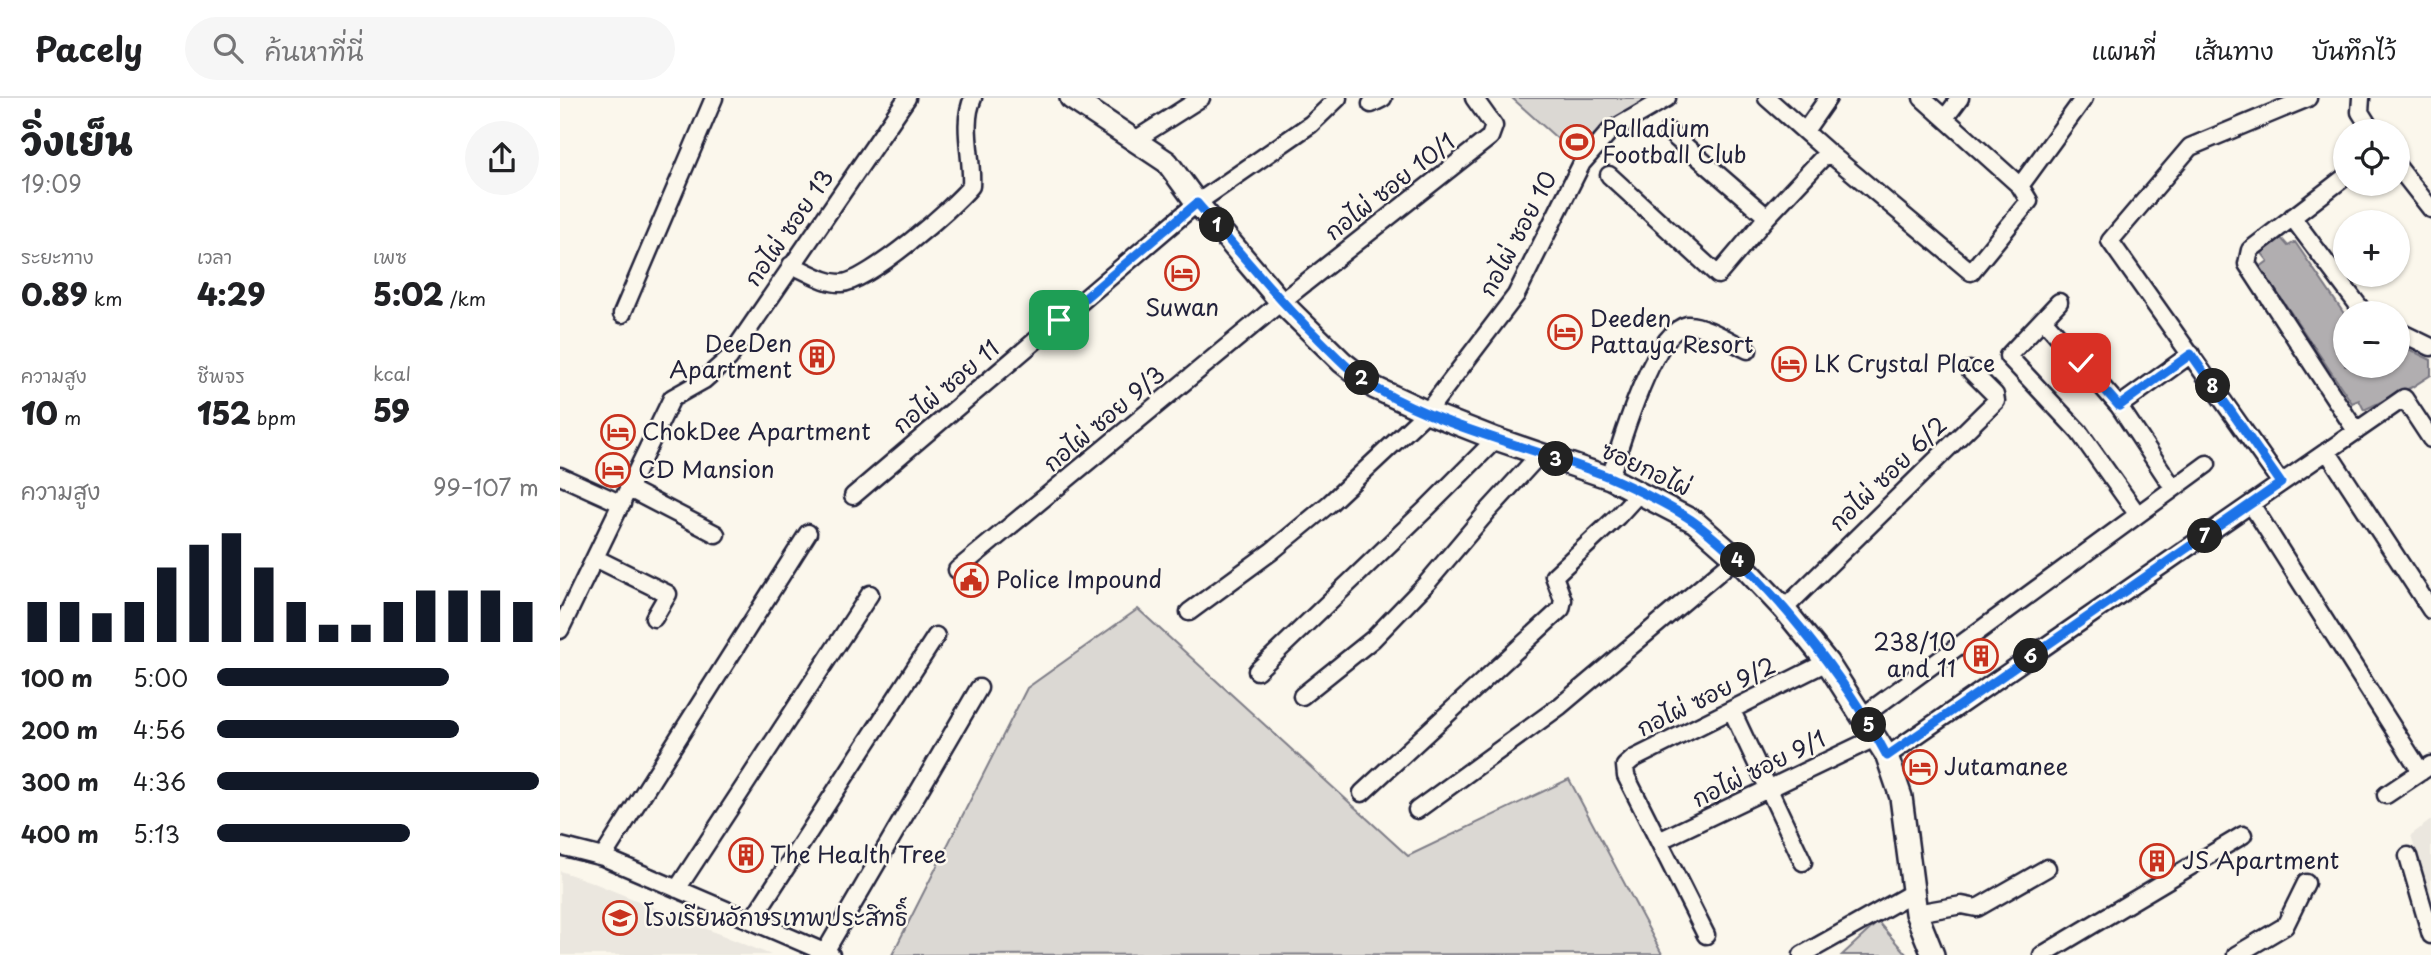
<!DOCTYPE html>
<html lang="th">
<head>
<meta charset="utf-8">
<style>
  body { margin:0; font-family:"Playpen Sans","Playpen Sans Thai",sans-serif; background:#f6f6f6; color:#202124; height:100vh; display:flex; flex-direction:column; font-size:26px; white-space:nowrap }
  * { box-sizing:border-box; margin:0 }
  p { font-size:23px; color:#757577 }
  .icon { flex:none; width:38px; height:38px; fill:none; stroke:currentColor; stroke-width:2; stroke-linecap:round; stroke-linejoin:round }
  .map { position:relative; flex:1; overflow:hidden }
  .side { display:flex; flex-direction:column; background:#fff; width:560px }
  .side>* { flex:none }
  .controls { position:absolute; left:1773px; top:21px; display:grid; gap:14px }
  .controls a { display:grid; place-items:center; width:77px; height:77px; border-radius:50%; background:#fff; box-shadow:0 2px 5px #0004; font-size:35px }
  .pin { position:absolute; display:grid; place-items:center; width:60px; height:60px; color:#fff; margin:-30px; border-radius:14px; box-shadow:0 4px 10px #0006 }
  .km { position:absolute; width:35px; height:35px; margin:-18px; border-radius:50%; background:#222; color:#fff; font-size:19px; line-height:35px; text-align:center }
  .round { display:grid; place-items:center; flex:none; width:74px; height:74px; border-radius:37px; background:#f6f6f6 }
  .overview { display:flex; align-items:center; justify-content:space-between; height:119px; padding:0 21px }
  h1 { font-size:38px; font-weight:800; line-height:52px }
  .figures { display:grid; grid-template-columns:repeat(3,1fr); gap:10px; height:119px; padding:7px 21px }
  .figures div { display:grid; align-content:center }
  .figures b { font-size:30px; font-weight:800 }
  .figures small { font-size:19px; font-weight:400 }
  .figures p { font-size:19px }
  .chart { height:196px; padding:14px 21px }
  .chart p { display:flex; justify-content:space-between }
  .chart svg { width:100%; height:126px; margin-top:7px; stroke:#111827; stroke-width:6 }
  ul { padding:0 21px; list-style:none; font-size:23px }
  li { display:grid; grid-template-columns:112px 84px 1fr; align-items:center; height:52px }
  li i { height:18px; border-radius:9px; background:#111827 }
  header { display:flex; align-items:center; gap:42px; box-sizing:border-box; height:98px; padding:0 35px; background:#fff; border-bottom:2px solid #e0e0e0 }
  header strong { font-size:33px }
  nav { display:flex; gap:38px; margin-inline-start:auto; font-size:24px }
  .search { width:490px; height:63px; background:#f6f6f6; display:flex; align-items:center; gap:18px; box-sizing:border-box; padding:0 24px; border-radius:38px; color:#757577; font-size:26px }
  main { display:flex; flex:1; min-height:0 }
  .map>svg:first-child { display:block }
</style>
</head>
<body>
<header>
<strong>Pacely</strong>
<div class="search"><svg class="icon" aria-label="search" viewBox="0 0 24 24"><circle cx="10" cy="10" r="6"/><path d="M15 15l6 6"/></svg>ค้นหาที่นี่</div>
<nav><a>แผนที่</a><a>เส้นทาง</a><a>บันทึกไว้</a></nav>
</header>
<main>
<section class="side">
<div class="overview"><div><h1>วิ่งเย็น</h1><p>19:09</p></div><a class="round"><svg class="icon" aria-label="share" viewBox="0 0 24 24"><path d="M12 15V3M7 8l5-5 5 5M5 13v7h14v-7"/></svg></a></div>
<div class="figures">
<div><p>ระยะทาง</p><b>0.89<small> km</small></b></div>
<div><p>เวลา</p><b>4:29</b></div>
<div><p>เพซ</p><b>5:02<small> /km</small></b></div>
</div>
<div class="figures">
<div><p>ความสูง</p><b>10<small> m</small></b></div>
<div><p>ชีพจร</p><b>152<small> bpm</small></b></div>
<div><p>kcal</p><b>59</b></div>
</div>
<div class="chart"><p><span>ความสูง</span>99–107 m</p>
<svg viewBox="0 0 160 44" preserveAspectRatio="none"><path d="M5 44V30M15 44V30M25 44V34M35 44V30M45 44V18M55 44V10M65 44V6M75 44V18M85 44V30M95 44V38M105 44V38M115 44V30M125 44V26M135 44V26M145 44V26M155 44V30"/></svg>
</div>
<ul>
<li><b>100 m</b>5:00<i style="width:72%"></i></li>
<li><b>200 m</b>4:56<i style="width:75%"></i></li>
<li><b>300 m</b>4:36<i style="width:100%"></i></li>
<li><b>400 m</b>5:13<i style="width:60%"></i></li>
</ul>
</section>
<div class="map">
<svg width="1871" height="857" viewBox="0 0 1871 857">
  <rect width="100%" height="100%" fill="#fbf7ec"/>
  <filter id="ink" filterUnits="userSpaceOnUse"><feTurbulence type="fractalNoise" baseFrequency=".0143" numOctaves="2"/><feDisplacementMap in="SourceGraphic" scale="14" xChannelSelector="R" yChannelSelector="G"/><feConvolveMatrix kernelMatrix="1 2 1 2 8 2 1 2 1" color-interpolation-filters="sRGB"/></filter>
  <g filter="url(#ink)">
    <path fill="#ebe7df" d="M1871,722V808L1851,737Z
      M0,773L29,783L211,857H0Z"/>
    <path fill="#dbd8d3" stroke="#7e7d87" stroke-width="2" d="M952,0H1091L1019,60Z
      M578,511L848,758L1009,681L1102,856L332,857L467,590Z
      M1318,824L1347,857H1282Z"/>
    <path fill="#b1aeb0" stroke="#787681" stroke-width="2" d="M1721,140L1728,148L1735,144L1785,217V268H1838V246L1871,262V277L1852,289L1804,312L1799,302L1792,305L1700,169L1708,163L1701,154Z"/>
    <g fill="none" stroke-linecap="round" stroke-linejoin="round">
      <g stroke="#22223b" stroke-width="21">
        <path id="minor" d="M1207,0L1268,54L1411,174L1469,103L1460,88L1362,0
          M1801,0L1800,14L1812,33
          M811,6L823,0
          M1385,20L1400,0
          M1108,33L1207,119
          M1245,33L1268,0
          M575,42L641,0
          M1838,69L1871,111
          M1049,77L1158,177L1207,119L1268,54
          M1785,79L1690,152L1687,166L1796,333
          M1460,88L1524,0
          M1732,119L1804,215
          M231,167C247,173 265,186 282,185C309,183 393,110 411,88C413,60 401,26 413,0
          M62,216L154,0
          M1483,221L1499,204
          M1838,233L1871,249
          M1559,308L1631,256
          M1767,353L1871,512
          M0,378L62,406
          M1050,380C1060,348 1092,234 1127,227C1141,225 1175,246 1188,252
          M1721,385L1550,143L1630,49L1748,0
          M69,391L156,436
          M293,398L637,105L751,26L778,0
          M1691,406L1861,674
          M1573,410L1519,334L1448,258L1483,221L1559,308L1608,382
          M35,460L108,496L94,520
          M397,472L721,204L930,39L934,28L914,0
          M1224,511L1436,303L1435,297L1410,272
          M629,514L712,453L769,406L867,314L956,197L1022,65L1050,33L1107,0
          M0,532L112,300L144,282L169,260L347,0
          M697,573L865,412L936,341
          M742,598L813,541L867,485L927,414L981,355
          M1172,613L1243,764
          M1303,618L1647,366
          M1327,658L1844,300L1871,341
          M802,695L1001,511L1003,502L994,478L1058,418L1080,394
          M1826,697L1871,667
          M857,712L1000,608L1176,460
          M1099,743L1317,639
          M0,748L43,759L271,857
          M1848,758L1871,837
          M43,759L248,435
          M117,791L310,496
          M1356,815L1402,807L1417,810L1487,770
          M192,822L376,538
          M1146,837L1066,678L1065,668L1073,661L1267,564
          M265,854L419,590
          M1242,857L1352,795
          M1482,857L1683,737
          M1676,857L1725,828L1746,785"/>
      </g>
      <g stroke="#22223b" stroke-width="26">
        <path id="tertiary" d="M511,0L607,64L637,105L721,204L782,264L815,290L867,314L936,341L1050,380L1135,424L1176,460L1224,511L1267,564L1327,658L1341,699L1356,815L1373,857"/>
      </g>
      <use href="#minor" stroke="#fbf7ec" stroke-width="16"/>
      <use href="#tertiary" stroke="#fbf7ec" stroke-width="21"/>
    </g>
  </g>
  <g fill="none" stroke-linecap="round" stroke-linejoin="round" filter="url(#ink)">
    <g stroke="#fff" stroke-width="14">
      <path id="route" d="M499,222L637,105C676,150 714,197 757,239C775,257 794,278 817,291C889,332 972,349 1049,379C1072,389 1117,411 1137,426C1209,482 1284,577 1327,658L1721,385L1631,256L1559,308L1521,265"/>
    </g>
    <use href="#route" stroke="#1a73e8" stroke-width="9"/>
  </g>
  <defs>
    <g id="stadium-ring" transform="scale(1.75)"><circle r="9.5" fill="#fbf7ec" stroke="#c8321e" stroke-width="1.5"/><path d="M0-5a6.5 5 0 1 0 0 10a6.5 5 0 1 0 0-10ZM-3.5-1.8h7v3.6h-7Z" fill="#c8321e"/></g>
    <g id="hotel-ring" transform="scale(1.75)"><circle r="9.5" fill="#fbf7ec" stroke="#c8321e" stroke-width="1.5"/><path d="M-6-4.5h1.5V1H6V5H4.5V3h-9V5H-6ZM-4 0a1.8 1.8 0 1 1 3.6 0ZM.5 0V-2.5h3Q6-2.5 6 0Z" fill="#c8321e"/></g>
    <g id="building-ring" transform="scale(1.75)"><circle r="9.5" fill="#fbf7ec" stroke="#c8321e" stroke-width="1.5"/><path d="M-4-6H4V6H1V3H-1V6H-4ZM-2.5-4.3h1.7v1.8h-1.7ZM.8-4.3h1.7v1.8H.8ZM-2.5-1h1.7V.8h-1.7ZM.8-1h1.7V.8H.8Z" fill="#c8321e"/></g>
    <g id="civic-ring" transform="scale(1.75)"><circle r="9.5" fill="#fbf7ec" stroke="#c8321e" stroke-width="1.5"/><path d="M-.6-6.5H3V-4.5H.6V-3L4-1V1h2V6H-6V1h2V-1L-.6-3ZM-1.2 2.5V6h2.4V2.5Z" fill="#c8321e"/></g>
    <g id="school-ring" transform="scale(1.75)"><circle r="9.5" fill="#fbf7ec" stroke="#c8321e" stroke-width="1.5"/><path d="M0-5L7-2L0 1L-7-2ZM-4 1L0 2.5L4 1V4Q0 6-4 4Z" fill="#c8321e"/></g>
  </defs>
  <g fill-rule="evenodd">
    <use href="#stadium-ring" x="1017" y="44"/>
    <use href="#hotel-ring" x="622" y="175"/>
    <use href="#hotel-ring" x="1005" y="234"/>
    <use href="#building-ring" x="257" y="259"/>
    <use href="#hotel-ring" x="1229" y="266"/>
    <use href="#hotel-ring" x="58" y="334"/>
    <use href="#hotel-ring" x="53" y="372"/>
    <use href="#civic-ring" x="411" y="482"/>
    <use href="#building-ring" x="1421" y="558"/>
    <use href="#hotel-ring" x="1360" y="669"/>
    <use href="#building-ring" x="186" y="757"/>
    <use href="#building-ring" x="1597" y="763"/>
    <use href="#school-ring" x="60" y="820"/>
  </g>
  <g text-anchor="middle" stroke-width="5" stroke-linejoin="round" paint-order="stroke">
    <g font-size="23" fill="#22223b" stroke="#fbf7ec" text-anchor="start">
      <text x="1042" y="39">Palladium<tspan x="1042" dy="26">Football Club</tspan></text>
      <text x="622" y="218" text-anchor="middle">Suwan</text>
      <text x="1030" y="229">Deeden<tspan x="1030" dy="26">Pattaya Resort</tspan></text>
      <text x="232" y="254" text-anchor="end">DeeDen<tspan x="232" dy="26">Apartment</tspan></text>
      <text x="1254" y="274">LK Crystal Place</text>
      <text x="82" y="342">ChokDee Apartment</text>
      <text x="78" y="380">CD Mansion</text>
      <text x="436" y="490">Police Impound</text>
      <text x="1396" y="553" text-anchor="end">238/10<tspan x="1396" dy="26">and 11</tspan></text>
      <text x="1384" y="677">Jutamanee</text>
      <text x="210" y="765">The Health Tree</text>
      <text x="1622" y="771">JS Apartment</text>
      <text x="84" y="828">โรงเรียนอักษรเทพประสิทธิ์</text>
    </g>
    <g font-size="23" fill="#22223b" stroke="#fbf7ec">
      <text transform="translate(830 89) rotate(-38)" y="8">กอไผ่ ซอย 10/1</text>
      <text transform="translate(229 130) rotate(-55)" y="8">กอไผ่ ซอย 13</text>
      <text transform="translate(958 136) rotate(-62)" y="8">กอไผ่ ซอย 10</text>
      <text transform="translate(386 289) rotate(-40)" y="8">กอไผ่ ซอย 11</text>
      <text transform="translate(544 321) rotate(-40)" y="8">กอไผ่ ซอย 9/3</text>
      <text transform="translate(1086 371) rotate(25)" y="8">ซอยกอไผ่</text>
      <text transform="translate(1328 376) rotate(-44)" y="8">กอไผ่ ซอย 6/2</text>
      <text transform="translate(1146 599) rotate(-26)" y="8">กอไผ่ ซอย 9/2</text>
      <text transform="translate(1199 671) rotate(-26)" y="8">กอไผ่ ซอย 9/1</text>
    </g>
  </g>
</svg>
<div class="controls">
<a><svg class="icon" aria-label="locate" viewBox="0 0 24 24"><circle cx="12" cy="12" r="6"/><path d="M12 2v4M12 18v4M2 12h4M18 12h4"/></svg></a>
<a>+</a>
<a>−</a>
</div>
<div class="pin" style="left:499px;top:222px;background:#1e9e55"><svg class="icon" aria-label="arrive" viewBox="0 0 24 24"><path d="M6 21V4h12l-3 4 3 4H6"/></svg></div>
<div class="pin" style="left:1521px;top:265px;background:#d93025"><svg class="icon" aria-label="check" viewBox="0 0 24 24"><path d="M5 12l5 5 9-10"/></svg></div>
<b class="km" style="left:657px;top:127px">1</b>
<b class="km" style="left:802px;top:280px">2</b>
<b class="km" style="left:996px;top:361px">3</b>
<b class="km" style="left:1178px;top:462px">4</b>
<b class="km" style="left:1309px;top:627px">5</b>
<b class="km" style="left:1471px;top:558px">6</b>
<b class="km" style="left:1645px;top:438px">7</b>
<b class="km" style="left:1653px;top:288px">8</b>
</div>
</main>
</body>
</html>
